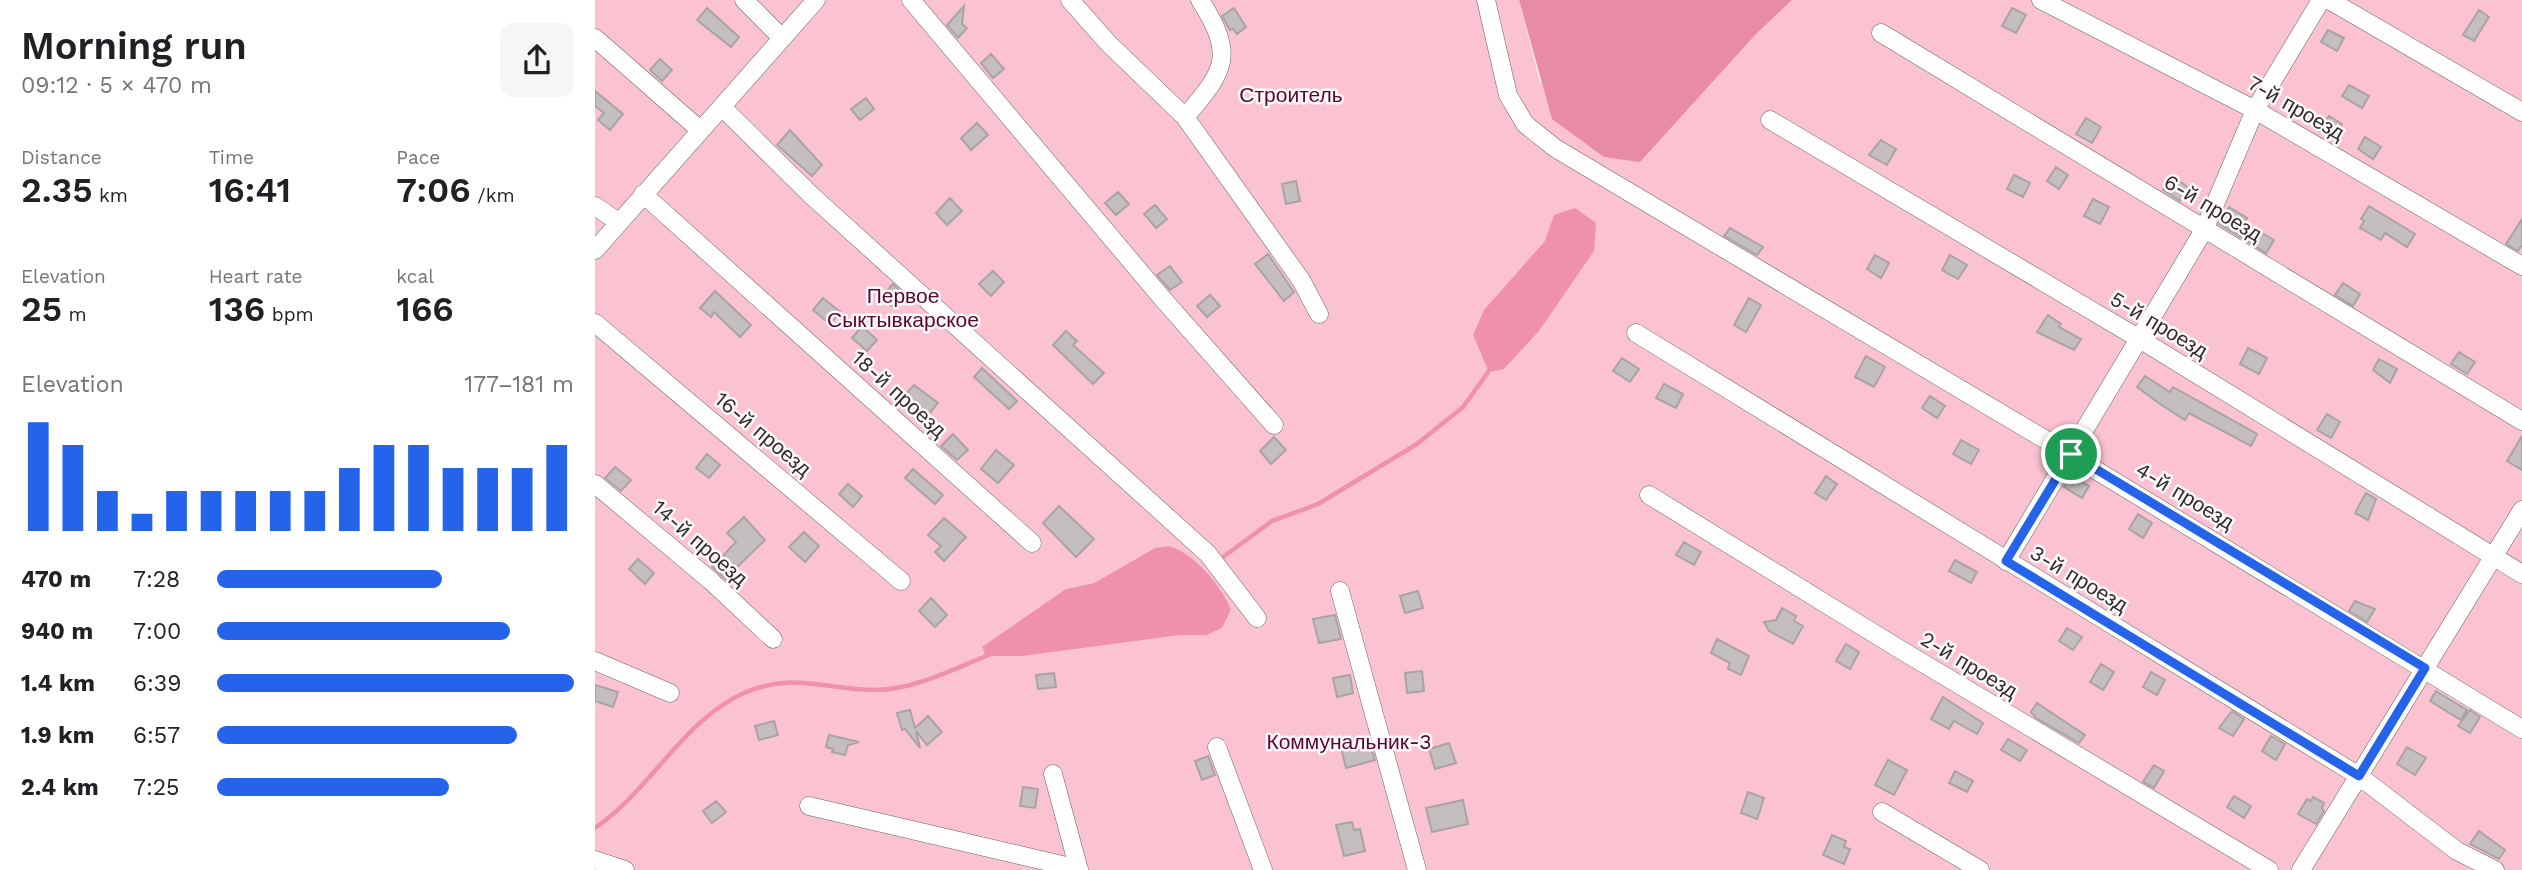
<!DOCTYPE html>
<html lang="en">
<head>
<meta charset="utf-8">
<style>
  body { margin:0; font-family:"Work Sans",sans-serif; background:#f6f6f6; color:#202124; height:100vh; display:flex; flex-direction:column; font-size:26px; white-space:nowrap }
  * { box-sizing:border-box; margin:0 }
  p { font-size:23px; color:#757577 }
  .icon { flex:none; width:38px; height:38px; fill:none; stroke:currentColor; stroke-width:2; stroke-linecap:round; stroke-linejoin:round }
  .map { position:relative; flex:1; overflow:hidden }
  .side { display:flex; flex-direction:column; background:#fff; width:595px }
  .side>* { flex:none }
  .pin { position:absolute; display:grid; place-items:center; width:60px; height:60px; color:#fff; margin:-30px; border:4px solid #fff; border-radius:50%; box-shadow:0 2px 7px #0007 }
  .round { display:grid; place-items:center; flex:none; width:74px; height:74px; border-radius:14px; background:#f6f6f6 }
  .headline { display:flex; align-items:center; justify-content:space-between; height:119px; padding:0 21px }
  h1 { font-size:38px; font-weight:600; line-height:52px }
  .metrics { display:grid; grid-template-columns:repeat(3,1fr); gap:10px; height:119px; padding:7px 21px }
  .metrics div { display:grid; align-content:center }
  .metrics b { font-size:35px; font-weight:600 }
  .metrics small { font-size:19px; font-weight:400 }
  .metrics p { font-size:19px }
  .chart { height:196px; padding:14px 21px }
  .chart p { display:flex; justify-content:space-between }
  .chart svg { width:100%; height:126px; margin-top:7px; stroke:#2563eb; stroke-width:6 }
  ul { padding:0 21px; list-style:none; font-size:23px }
  li { display:grid; grid-template-columns:112px 84px 1fr; align-items:center; height:52px }
  li i { height:18px; border-radius:9px; background:#2563eb }
  main { display:flex; flex:1; min-height:0 }
  .map>svg:first-child { display:block }
</style>
</head>
<body>
<main>
<section class="side">
<div class="headline"><div><h1>Morning run</h1><p>09:12 · 5 × 470 m</p></div><a class="round"><svg class="icon" aria-label="share" viewBox="0 0 24 24"><path d="M12 15V3M7 8l5-5 5 5M5 13v7h14v-7"/></svg></a></div>
<div class="metrics">
<div><p>Distance</p><b>2.35<small> km</small></b></div>
<div><p>Time</p><b>16:41</b></div>
<div><p>Pace</p><b>7:06<small> /km</small></b></div>
</div>
<div class="metrics">
<div><p>Elevation</p><b>25<small> m</small></b></div>
<div><p>Heart rate</p><b>136<small> bpm</small></b></div>
<div><p>kcal</p><b>166</b></div>
</div>
<div class="chart"><p><span>Elevation</span>177–181 m</p>
<svg viewBox="0 0 160 44" preserveAspectRatio="none"><path d="M5 44V6M15 44V14M25 44V30M35 44V38M45 44V30M55 44V30M65 44V30M75 44V30M85 44V30M95 44V22M105 44V14M115 44V14M125 44V22M135 44V22M145 44V22M155 44V14"/></svg>
</div>
<ul>
<li><b>470 m</b>7:28<i style="width:63%"></i></li>
<li><b>940 m</b>7:00<i style="width:82%"></i></li>
<li><b>1.4 km</b>6:39<i style="width:100%"></i></li>
<li><b>1.9 km</b>6:57<i style="width:84%"></i></li>
<li><b>2.4 km</b>7:25<i style="width:65%"></i></li>
</ul>
</section>
<div class="map">
<svg width="1927" height="870" viewBox="0 0 1927 870">
  <rect width="100%" height="100%" fill="#f2eced"/>
  <path fill="#fbc2d1" fill-rule="evenodd" d="M0,0H924L945,83L1159,36L1197,0H1927V870H0ZM574,546L636,610L627,628L612,635H585L471,589L499,583L560,548Z"/>
  <path fill="#e88ba7" d="M924,0H1197L1159,36L1045,162L1009,157L957,119Z"/>
  <path fill="#ef91ad" d="M980,208L1001,223L999,251L944,331L909,369L894,372L878,335L889,310L950,241L959,215Z
    M574,546C600,554 626,585 636,610L627,628L612,635H585L427,656H391L387,647L471,589L499,583L560,548Z"/>
  <g fill="none" stroke-linecap="round" stroke-linejoin="round">
    <path stroke="#ef91ad" stroke-width="4.5" d="M624,560L677,521L723,504L822,444L868,407L896,368
      M0,828C55,791 87,721 149,693C200,671 231,690 280,690C319,690 361,668 396,654"/>
  </g>
  <path fill="#c4bebf" stroke="#aaa3a5" stroke-width="2" d="M369,6L367,24L372,28L363,38L352,25Z
    M112,8L144,37L136,47L102,20Z
    M639,8L651,27L642,34L638,29L635,30L627,16Z
    M1417,8L1431,15L1421,33L1407,26Z
    M1884,10L1894,17L1879,41L1868,35Z
    M1733,30L1749,38L1742,51L1726,42Z
    M396,54L409,69L398,78L386,63Z
    M65,59L77,70L67,81L55,70Z
    M1754,85L1774,96L1767,108L1747,96Z
    M0,91L28,114L15,130L3,120L9,113L0,106Z
    M271,98L279,109L265,120L256,109Z
    M1734,116L1747,124L1738,139L1725,131Z
    M1491,118L1506,127L1497,143L1481,134Z
    M382,123L393,135L376,150L366,138Z
    M195,130L227,165L217,176L182,145Z
    M1770,137L1786,147L1778,159L1763,149Z
    M1286,140L1301,149L1292,165L1274,155Z
    M1461,167L1473,175L1464,189L1452,181Z
    M1419,175L1435,183L1428,197L1412,189Z
    M1577,176L1594,188L1585,201L1568,190Z
    M701,181L705,201L691,204L687,184Z
    M523,192L534,204L521,215L510,203Z
    M355,198L367,211L352,225L341,213Z
    M1498,199L1514,207L1505,224L1489,216Z
    M560,205L572,219L561,228L549,214Z
    M1774,206L1820,234L1812,247L1790,233L1786,240L1765,228L1769,221L1766,219Z
    M1634,207L1652,218L1650,223L1679,240L1671,253L1624,224Z
    M1927,219V245L1923,251L1911,244Z
    M1135,228L1168,247L1162,255L1129,236Z
    M673,254L699,292L689,301L660,264Z
    M1280,255L1294,263L1286,278L1272,269Z
    M1355,255L1372,265L1363,279L1347,270Z
    M575,266L587,282L575,290L562,275Z
    M398,271L409,282L396,296L384,284Z
    M1748,283L1765,294L1758,306L1740,295Z
    M298,284L310,296L298,307L287,296Z
    M120,291L156,325L145,337L119,312L116,317L105,308Z
    M615,295L625,306L612,317L602,306Z
    M228,298L245,312L235,324L218,310Z
    M1154,298L1166,305L1151,332L1139,325Z
    M1453,315L1466,324L1464,327L1486,339L1479,350L1442,332Z
    M267,326L282,340L272,351L257,338Z
    M471,331L482,341L478,345L509,373L498,384L458,345Z
    M1653,348L1672,358L1664,374L1645,364Z
    M1864,352L1880,362L1872,374L1856,364Z
    M1271,356L1290,367L1279,387L1260,377Z
    M1027,358L1044,369L1035,382L1018,371Z
    M1784,359L1802,369L1795,383L1778,370Z
    M387,368L422,401L414,409L379,377Z
    M1550,376L1575,392L1578,387L1662,434L1656,446L1594,413L1590,420L1565,404L1542,387Z
    M1069,384L1088,394L1081,408L1061,398Z
    M319,385L343,403L333,415L310,395Z
    M1335,396L1350,406L1342,418L1327,408Z
    M1732,414L1745,422L1736,438L1722,430Z
    M358,434L373,450L362,460L346,446Z
    M1927,436V470L1912,461Z
    M679,437L691,450L676,464L665,451Z
    M1366,440L1384,450L1376,464L1358,454Z
    M401,450L419,465L403,483L386,469Z
    M112,454L125,465L114,478L101,468Z
    M20,467L36,480L26,491L10,478Z
    M318,469L348,495L340,504L310,478Z
    M1475,475L1494,486L1487,498L1469,487Z
    M1231,476L1242,484L1231,500L1220,493Z
    M253,484L267,496L258,507L244,494Z
    M1771,493L1781,499L1773,520L1760,513Z
    M464,506L499,539L481,557L448,523Z
    M1543,514L1557,523L1548,538L1534,529Z
    M149,517L170,540L139,570L143,574L134,582L117,567L141,542L132,533Z
    M349,518L371,537L349,561L340,552L346,546L333,535Z
    M209,532L224,546L210,562L194,547Z
    M1089,542L1106,552L1099,565L1081,555Z
    M43,559L59,573L50,584L34,569Z
    M1360,560L1382,572L1376,583L1354,571Z
    M823,591L828,608L810,613L805,596Z
    M336,598L352,615L340,627L324,611Z
    M1760,601L1780,609L1772,622L1754,611Z
    M1187,608L1201,616L1199,621L1208,626L1198,644L1174,631L1169,622L1181,620Z
    M740,615L746,639L724,643L718,619Z
    M1472,628L1487,637L1478,650L1464,641Z
    M1122,639L1154,656L1146,675L1133,669L1135,663L1116,653Z
    M1251,644L1264,652L1255,669L1241,661Z
    M1506,664L1519,672L1508,690L1495,682Z
    M827,671L829,691L812,693L810,673Z
    M1556,672L1570,680L1562,695L1548,687Z
    M459,673L461,687L443,689L441,675Z
    M755,675L758,693L742,697L738,678Z
    M0,685L23,692L18,707L0,701Z
    M1841,691L1872,710L1866,720L1835,701Z
    M1348,697L1388,723L1382,734L1359,721L1354,729L1336,719Z
    M1442,703L1490,735L1484,743L1441,718L1436,712Z
    M315,710L320,728L333,716L347,732L332,745L321,731L325,748L310,729L307,730L302,713Z
    M1875,710L1885,717L1875,733L1863,726Z
    M1637,711L1649,719L1638,736L1624,728Z
    M179,721L183,735L164,740L160,726Z
    M234,735L264,742L253,745L250,755L237,752L238,749L231,747Z
    M1676,736L1690,744L1681,760L1667,751Z
    M1413,739L1432,750L1425,761L1406,750Z
    M774,740L780,760L751,768L746,748Z
    M854,743L861,763L840,769L834,749Z
    M1812,747L1831,758L1820,775L1802,764Z
    M613,756L620,775L607,780L600,761Z
    M1293,760L1312,770L1299,795L1280,785Z
    M1559,765L1569,771L1559,788L1548,782Z
    M1360,771L1378,781L1372,792L1354,783Z
    M428,787L443,789L440,808L425,806Z
    M1153,792L1169,798L1162,819L1146,813Z
    M1639,796L1656,806L1649,818L1632,807Z
    M1718,797L1729,803L1727,808L1729,811L1721,824L1703,814L1712,799L1716,801Z
    M868,800L873,824L837,832L831,808Z
    M121,801L131,812L117,823L108,811Z
    M757,822L759,830L765,829L770,851L749,856L741,825Z
    M1884,831L1910,850L1904,859L1875,844Z
    M1237,835L1251,841L1249,847L1255,849L1249,864L1228,855Z"/>
  <g fill="none" stroke-linecap="round" stroke-linejoin="round">
    <g stroke="#6a6465" stroke-width="19">
      <path id="minor" d="M149,0L187,38
        M316,0L567,298L679,425
        M475,0L513,43L590,117L706,280L724,314
        M891,0L913,95L930,124L960,148L1476,455L1927,729
        M1446,0L1660,110L1927,266
        M1734,0L1927,112
        M1286,33L1927,421
        M0,38L105,130
        M127,107L216,195L613,554L662,618
        M590,117C631,70 640,55 605,0
        M1175,120L1543,338L1927,574
        M48,194L437,543
        M0,206L22,221
        M0,250L221,0
        M0,323L306,581
        M1041,333L1764,776L1862,851L1900,870
        M0,484L116,581L178,639
        M1054,495L1301,647L1674,870
        M1411,561L1609,230L1660,110L1726,0
        M745,591L822,870
        M0,661L75,693
        M622,747L668,870
        M458,774L484,870
        M214,806L484,869
        M1287,812L1385,870
        M0,860L30,870
        M1706,870L1927,510"/>
    </g>
    <use href="#minor" stroke="#fff" stroke-width="18"/>
  </g>
  <g fill="none" stroke-linecap="round" stroke-linejoin="round">
    <g stroke="#fff" stroke-width="14">
      <path id="route" d="M1476,454L1830,668L1764,776L1411,561Z"/>
    </g>
    <use href="#route" stroke="#2563eb" stroke-width="9"/>
  </g>
  <g text-anchor="middle" stroke-width="5" stroke-linejoin="round" paint-order="stroke">
    <g font-size="21" fill="#5a052c" stroke="#fff9fb">
      <text x="696" y="102">Строитель</text>
      <text x="308" y="303">Первое<tspan x="308" dy="24">Сыктывкарское</tspan></text>
      <text x="754" y="749">Коммунальник-3</text>
    </g>
    <g font-size="21" fill="#2e2c2c" stroke="#fff9fb">
      <text transform="translate(1701 108) rotate(30)" y="7">7-й проезд</text>
      <text transform="translate(1618 208) rotate(31)" y="7">6-й проезд</text>
      <text transform="translate(1564 325) rotate(31)" y="7">5-й проезд</text>
      <text transform="translate(304 394) rotate(42)" y="7">18-й проезд</text>
      <text transform="translate(168 434) rotate(40)" y="7">16-й проезд</text>
      <text transform="translate(1590 496) rotate(31)" y="7">4-й проезд</text>
      <text transform="translate(105 543) rotate(41)" y="7">14-й проезд</text>
      <text transform="translate(1484 579) rotate(31)" y="7">3-й проезд</text>
      <text transform="translate(1374 665) rotate(31)" y="7">2-й проезд</text>
    </g>
  </g>
</svg>
<div class="pin" style="left:1476px;top:454px;background:#1e9e55"><svg class="icon" aria-label="arrive" viewBox="0 0 24 24"><path d="M6 21V4h12l-3 4 3 4H6"/></svg></div>
</div>
</main>
</body>
</html>
